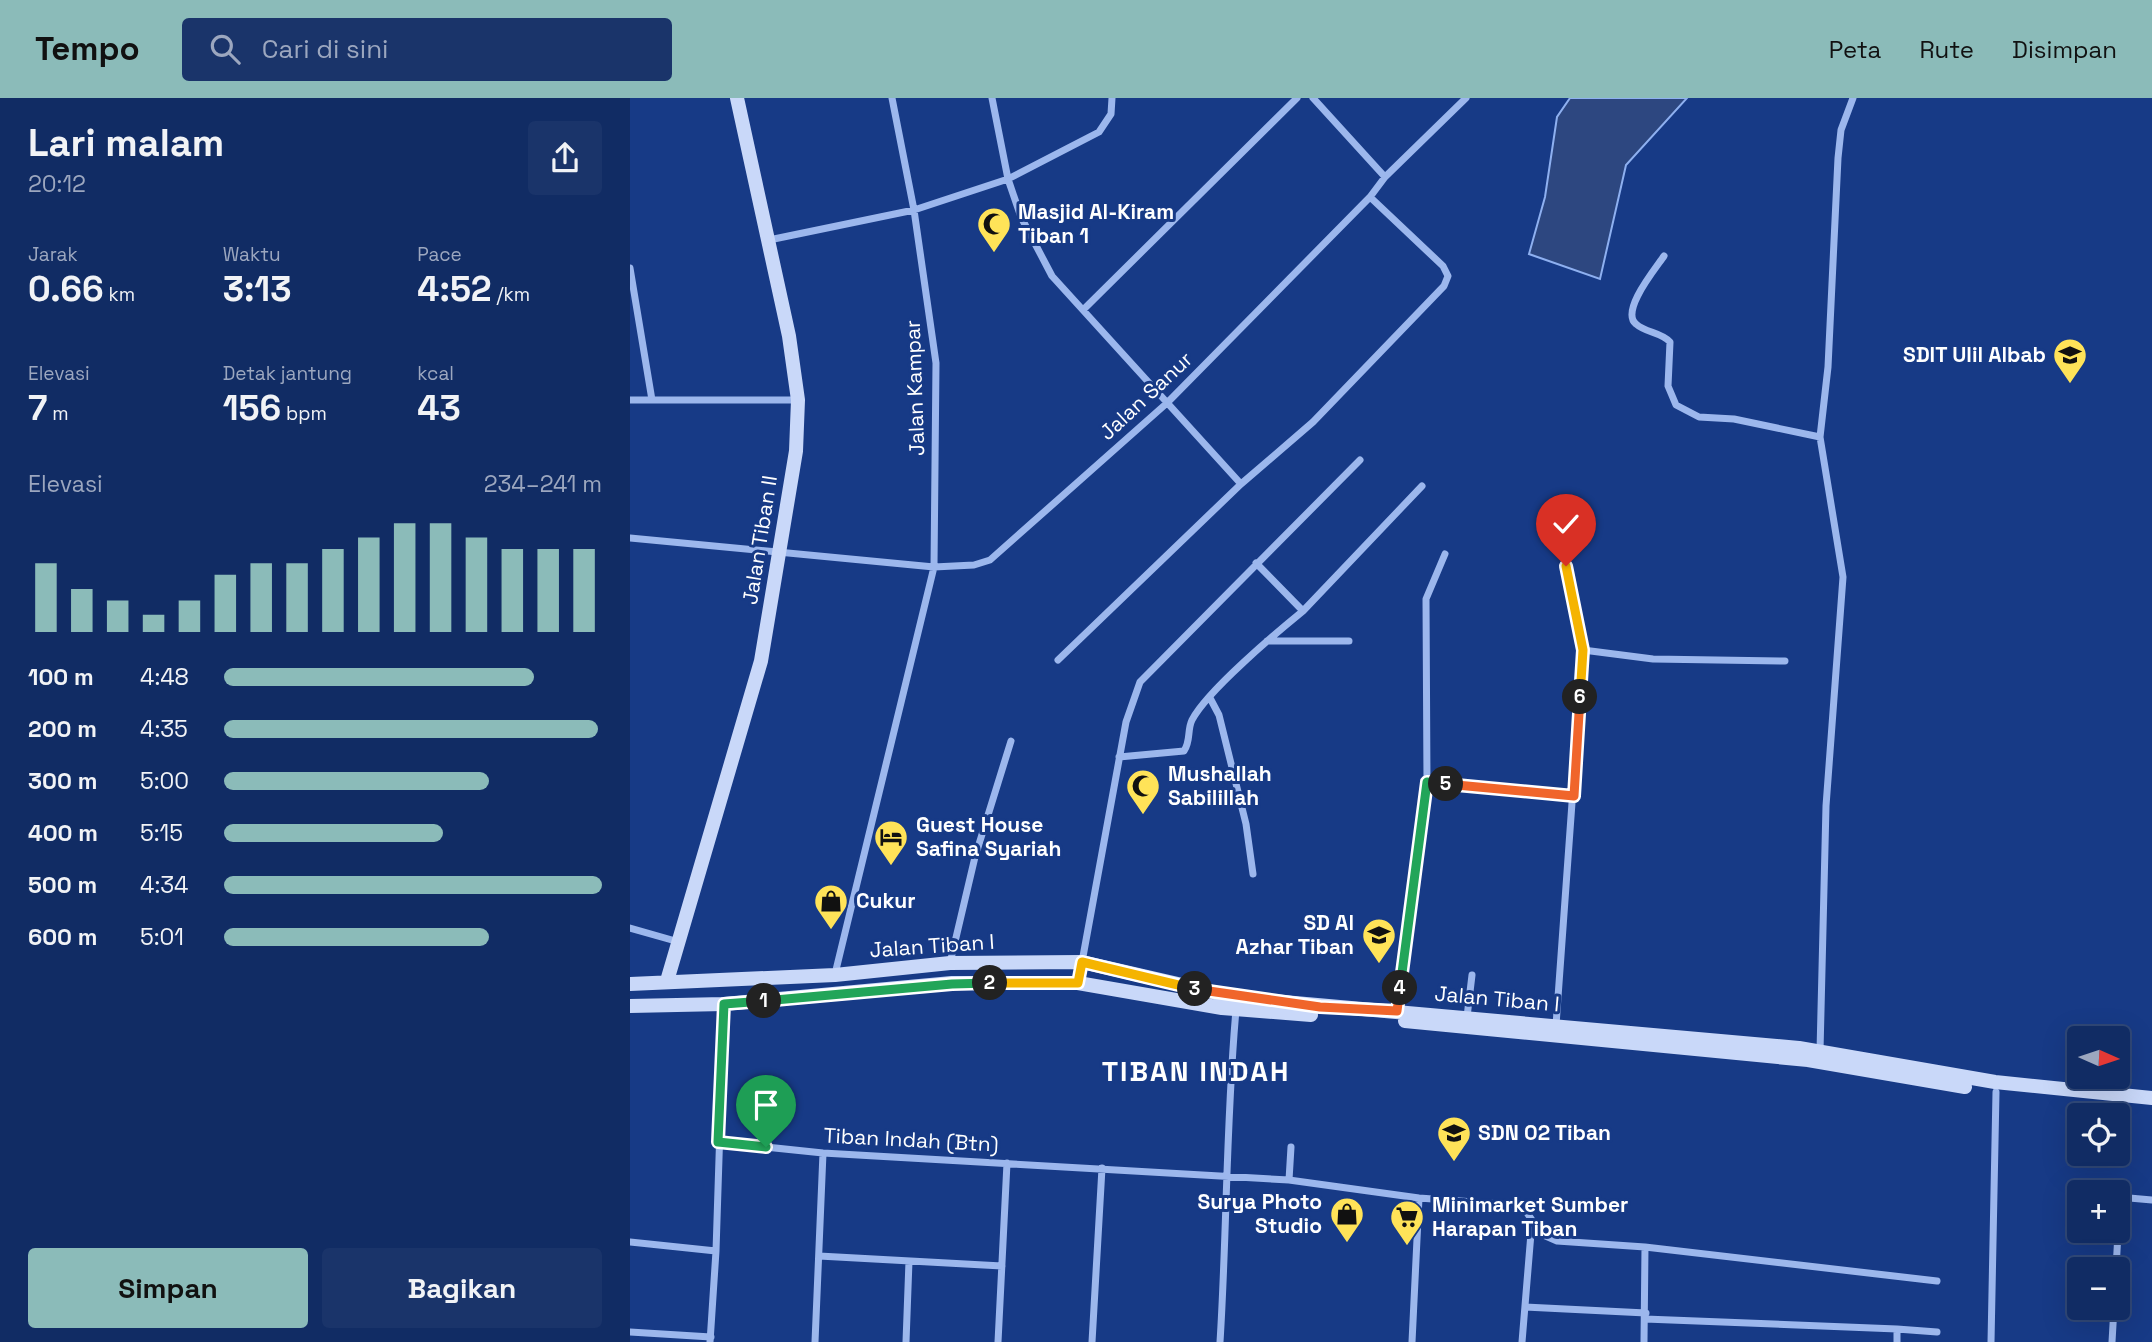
<!DOCTYPE html>
<html lang="id">
<head>
<meta charset="utf-8">
<style>
  body { margin:0; font-family:"Space Grotesk",sans-serif; background:#1a346a; color:#f1f3f6; height:100vh; display:flex; flex-direction:column; font-size:26px; white-space:nowrap }
  * { box-sizing:border-box; margin:0 }
  p { font-size:23px; color:#9ca7bf }
  .icon { flex:none; width:38px; height:38px; fill:none; stroke:currentColor; stroke-width:2; stroke-linecap:round; stroke-linejoin:round }
  .map { position:relative; flex:1; overflow:hidden }
  .details { display:flex; flex-direction:column; background:#112c64; width:630px }
  .details>* { flex:none }
  .needle { width:46px; rotate:93deg }
  .tools { position:absolute; left:1437px; top:928px; display:grid; gap:14px }
  .tools a { display:grid; place-items:center; width:63px; height:63px; border-radius:7px; background:#112c64; box-shadow:0 7px 28px #0002,0 0 0 2px #304878; font-size:35px }
  .pin { position:absolute; display:grid; place-items:center; width:60px; height:60px; color:#fff; margin:-72px -30px; border-radius:50% 50% 50% 0; rotate:-45deg; box-shadow:0 0 7px #0007 }
  .pin .icon { rotate:45deg }
  .km { position:absolute; width:35px; height:35px; margin:-18px; border-radius:50%; background:#222; color:#fff; font-size:19px; line-height:35px; text-align:center }
  .round { display:grid; place-items:center; flex:none; width:74px; height:74px; border-radius:7px; background:#1a346a }
  .headline { display:flex; align-items:center; justify-content:space-between; height:119px; padding:0 28px }
  h1 { font-size:38px; font-weight:800; line-height:52px }
  .figures { display:grid; grid-template-columns:repeat(3,1fr); gap:10px; height:119px; padding:7px 28px }
  .figures div { display:grid; align-content:center }
  .figures b { font-size:35px; font-weight:800 }
  .figures small { font-size:19px; font-weight:400 }
  .figures p { font-size:19px }
  .chart { height:196px; padding:14px 28px }
  .chart p { display:flex; justify-content:space-between }
  .chart svg { width:100%; height:126px; margin-top:7px; stroke:#8bbbb9; stroke-width:6 }
  .cta { display:flex; gap:14px; margin-top:auto; padding:14px 28px }
  .cta a { flex:1; height:80px; border-radius:7px; background:#8bbbb9; color:#111; font-size:28px; font-weight:800; line-height:80px; text-align:center }
  .cta a+a { background:#1a346a; color:#f1f3f6 }
  ul { padding:0 28px; list-style:none; font-size:23px }
  li { display:grid; grid-template-columns:112px 84px 1fr; align-items:center; height:52px }
  li i { height:18px; border-radius:9px; background:#8bbbb9 }
  header { display:flex; align-items:center; gap:42px; box-sizing:border-box; height:98px; padding:0 35px; background:#8bbbb9; color:#111 }
  header strong { font-size:33px }
  nav { display:flex; gap:38px; margin-inline-start:auto; font-size:24px }
  .search { width:490px; height:63px; background:#1a346a; display:flex; align-items:center; gap:18px; box-sizing:border-box; padding:0 24px; border-radius:7px; color:#9ca7bf; font-size:26px }
  main { display:flex; flex:1; min-height:0 }
  .map>svg:first-child { display:block }
</style>
</head>
<body>
<header>
<strong>Tempo</strong>
<div class="search"><svg class="icon" aria-label="search" viewBox="0 0 24 24"><circle cx="10" cy="10" r="6"/><path d="M15 15l6 6"/></svg>Cari di sini</div>
<nav><a>Peta</a><a>Rute</a><a>Disimpan</a></nav>
</header>
<main>
<section class="details">
<div class="headline"><div><h1>Lari malam</h1><p>20:12</p></div><a class="round"><svg class="icon" aria-label="share" viewBox="0 0 24 24"><path d="M12 15V3M7 8l5-5 5 5M5 13v7h14v-7"/></svg></a></div>
<div class="figures">
<div><p>Jarak</p><b>0.66<small> km</small></b></div>
<div><p>Waktu</p><b>3:13</b></div>
<div><p>Pace</p><b>4:52<small> /km</small></b></div>
</div>
<div class="figures">
<div><p>Elevasi</p><b>7<small> m</small></b></div>
<div><p>Detak jantung</p><b>156<small> bpm</small></b></div>
<div><p>kcal</p><b>43</b></div>
</div>
<div class="chart"><p><span>Elevasi</span>234–241 m</p>
<svg viewBox="0 0 160 44" preserveAspectRatio="none"><path d="M5 44V20M15 44V29M25 44V33M35 44V38M45 44V33M55 44V24M65 44V20M75 44V20M85 44V15M95 44V11M105 44V6M115 44V6M125 44V11M135 44V15M145 44V15M155 44V15"/></svg>
</div>
<ul>
<li><b>100 m</b>4:48<i style="width:82%"></i></li>
<li><b>200 m</b>4:35<i style="width:99%"></i></li>
<li><b>300 m</b>5:00<i style="width:70%"></i></li>
<li><b>400 m</b>5:15<i style="width:58%"></i></li>
<li><b>500 m</b>4:34<i style="width:100%"></i></li>
<li><b>600 m</b>5:01<i style="width:70%"></i></li>
</ul>
<div class="cta"><a>Simpan</a><a>Bagikan</a></div>
</section>
<div class="map">
<svg width="1522" height="1244" viewBox="0 0 1522 1244">
  <rect width="100%" height="100%" fill="#173a86"/>
  <path fill="#2d4780" stroke="#8eb0f0" stroke-width="2" d="M940,0H1057L996,67L970,181L899,156L915,99L927,19Z"/>
  <g fill="none" stroke-linecap="round" stroke-linejoin="round">
    <path stroke="#9cb7ed" stroke-width="7" d="M362,0L378,81L391,119L422,178L611,386
      M683,0L755,79
      M139,142L284,112L378,81L469,34L481,16L482,0
      M1034,158C1026,170 990,213 1006,226C1016,235 1031,234 1040,244L1038,288L1046,307L1069,319L1104,321L1190,339
      M0,170L22,302
      M453,212L667,0
      M0,302H168
      M0,440L304,469L344,467L360,462L537,305L740,99L755,79L836,0
      M673,513L792,388
      M637,543H719
      M953,552L1023,561L1155,563
      M428,562L611,386L683,324L814,188L818,178L813,168L740,99
      M580,600L589,617L616,726L623,776
      M489,659L554,653C561,643 557,632 562,622C577,593 646,535 673,513L626,465
      M797,684L944,698
      M0,830L49,844
      M452,864L496,624L510,584L730,362
      M320,865L345,759L381,643
      M205,876L304,469L306,265L284,112L262,0
      M767,913L797,684L796,501L815,456
      M837,919L842,877
      M926,927L953,552L936,468
      M1190,953L1196,708L1213,479L1190,339L1198,269L1208,60L1211,32L1223,0
      M88,1044L193,1055L659,1082L789,1100L885,1107L894,1110L911,1136L927,1143L1015,1149L1307,1183
      M659,1082L661,1049
      M1488,1099L1522,1102
      M0,1144L86,1153
      M189,1158L372,1168
      M1486,1171L1490,1099
      M895,1209L1016,1215
      M1015,1221L1267,1231V1244
      M1267,1231L1307,1234
      M0,1234L81,1239
      M80,1244L86,1153L94,906
      M185,1244L193,1055
      M276,1244L279,1163
      M368,1244L377,1065
      M462,1244L472,1070
      M590,1244C597,1133 596,1022 606,912
      M782,1244L789,1100
      M892,1244L902,1123
      M1014,1244L1015,1149
      M1361,1244L1366,994
      M1482,1244L1484,1209"/>
    <path stroke="#c9d8f9" stroke-width="14" d="M37,883L131,563L166,353L168,302L159,238L107,0
      M0,886L205,877L320,865L452,864L609,900L1169,950L1365,984L1522,1000
      M0,908L94,906L322,885H448L592,910L681,917
      M775,923L1178,962L1335,989"/>
  </g>
  <g fill="none" stroke-linecap="round" stroke-linejoin="round">
    <g stroke="#fff" stroke-width="14">
      <path id="split-1" d="M134,903L94,906L88,1044L136,1049"/>
    </g>
    <g stroke="#fff" stroke-width="14">
      <path id="split-2" d="M134,903L322,886L360,885"/>
    </g>
    <g stroke="#fff" stroke-width="14">
      <path id="split-3" d="M360,885H448L452,864L565,891"/>
    </g>
    <g stroke="#fff" stroke-width="14">
      <path id="split-4" d="M565,891L690,909L767,913L770,890"/>
    </g>
    <g stroke="#fff" stroke-width="14">
      <path id="split-5" d="M770,890L797,684L816,686"/>
    </g>
    <g stroke="#fff" stroke-width="14">
      <path id="split-6" d="M816,686L944,698L950,599"/>
    </g>
    <g stroke="#fff" stroke-width="14">
      <path id="split-7" d="M936,468L953,552L950,599"/>
    </g>
    <use href="#split-1" stroke="#22a559" stroke-width="9"/>
    <use href="#split-2" stroke="#22a559" stroke-width="9"/>
    <use href="#split-3" stroke="#f5b400" stroke-width="9"/>
    <use href="#split-4" stroke="#f0652b" stroke-width="9"/>
    <use href="#split-5" stroke="#22a559" stroke-width="9"/>
    <use href="#split-6" stroke="#f0652b" stroke-width="9"/>
    <use href="#split-7" stroke="#f5b400" stroke-width="9"/>
  </g>
  <defs>
    <g id="mosque-pin" transform="scale(1.75)"><path d="M0 17L-7.5 6A9.5 9.5 0 1 1 7.5 6Z" fill="#ffe358" stroke="#173a86"/><path d="M3.5-4.9A6 6 0 1 0 3.5 4.9A5 5 0 1 1 3.5-4.9Z" fill="#111"/></g>
    <g id="school-pin" transform="scale(1.75)"><path d="M0 17L-7.5 6A9.5 9.5 0 1 1 7.5 6Z" fill="#ffe358" stroke="#173a86"/><path d="M0-5L7-2L0 1L-7-2ZM-4 1L0 2.5L4 1V4Q0 6-4 4Z" fill="#111"/></g>
    <g id="hotel-pin" transform="scale(1.75)"><path d="M0 17L-7.5 6A9.5 9.5 0 1 1 7.5 6Z" fill="#ffe358" stroke="#173a86"/><path d="M-6-4.5h1.5V1H6V5H4.5V3h-9V5H-6ZM-4 0a1.8 1.8 0 1 1 3.6 0ZM.5 0V-2.5h3Q6-2.5 6 0Z" fill="#111"/></g>
    <g id="shop-pin" transform="scale(1.75)"><path d="M0 17L-7.5 6A9.5 9.5 0 1 1 7.5 6Z" fill="#ffe358" stroke="#173a86"/><path d="M-5-2.5h2.3a2.7 3.5 0 0 1 5.4 0H5L5.5 6h-11ZM-1.5-2.5h3a1.5 2.3 0 0 0-3 0Z" fill="#111"/></g>
    <g id="supermarket-pin" transform="scale(1.75)"><path d="M0 17L-7.5 6A9.5 9.5 0 1 1 7.5 6Z" fill="#ffe358" stroke="#173a86"/><path d="M-6-5.5h2.5l.6 2H6L4.5 2H-2.5L-4.4-4H-6ZM-1.5 3.2a1.3 1.3 0 1 0 .1 0ZM3 3.2a1.3 1.3 0 1 0 .1 0Z" fill="#111"/></g>
  </defs>
  <g fill-rule="evenodd">
    <use href="#mosque-pin" x="364" y="126"/>
    <use href="#school-pin" x="1440" y="257"/>
    <use href="#mosque-pin" x="513" y="688"/>
    <use href="#hotel-pin" x="261" y="739"/>
    <use href="#shop-pin" x="201" y="803"/>
    <use href="#school-pin" x="749" y="837"/>
    <use href="#school-pin" x="824" y="1035"/>
    <use href="#shop-pin" x="717" y="1116"/>
    <use href="#supermarket-pin" x="777" y="1119"/>
  </g>
  <g text-anchor="middle" stroke-width="6" stroke-linejoin="round" paint-order="stroke">
    <g font-size="21" font-weight="bold" fill="#fff" stroke="#173a86" text-anchor="start">
      <text x="388" y="121">Masjid Al-Kiram<tspan x="388" dy="24">Tiban 1</tspan></text>
      <text x="1416" y="264" text-anchor="end">SDIT Ulil Albab</text>
      <text x="538" y="683">Mushallah<tspan x="538" dy="24">Sabilillah</tspan></text>
      <text x="286" y="734">Guest House<tspan x="286" dy="24">Safina Syariah</tspan></text>
      <text x="226" y="810">Cukur</text>
      <text x="724" y="832" text-anchor="end">SD Al<tspan x="724" dy="24">Azhar Tiban</tspan></text>
      <text x="848" y="1042">SDN 02 Tiban</text>
      <text x="692" y="1111" text-anchor="end">Surya Photo<tspan x="692" dy="24">Studio</tspan></text>
      <text x="802" y="1114">Minimarket Sumber<tspan x="802" dy="24">Harapan Tiban</tspan></text>
    </g>
    <g font-size="21" fill="#fff" stroke="#173a86">
      <text transform="translate(285 290) rotate(-92)" y="7">Jalan Kampar</text>
      <text transform="translate(516 298) rotate(-43)" y="7">Jalan Sanur</text>
      <text transform="translate(130 442) rotate(-81)" y="7">Jalan Tiban II</text>
      <text transform="translate(302 848) rotate(-4)" y="7">Jalan Tiban I</text>
      <text transform="translate(867 901) rotate(5)" y="7">Jalan Tiban I</text>
      <text transform="translate(281 1042) rotate(3)" y="7">Tiban Indah (Btn)</text>
    </g>
    <g font-size="28" font-weight="bold" letter-spacing="2" fill="#fff" stroke="#173a86">
      <text x="566" y="983">TIBAN INDAH</text>
    </g>
  </g>
</svg>
<div class="tools">
<a><svg class="needle" viewBox="-14 -14 28 28"><path d="M0-13l5 13h-10z" fill="#e53935"/><path d="M0 13l5-13h-10z" fill="#9ca7bf"/></svg></a>
<a><svg class="icon" aria-label="locate" viewBox="0 0 24 24"><circle cx="12" cy="12" r="6"/><path d="M12 2v4M12 18v4M2 12h4M18 12h4"/></svg></a>
<a>+</a>
<a>−</a>
</div>
<div class="pin" style="left:136px;top:1049px;background:#1e9e55"><svg class="icon" aria-label="arrive" viewBox="0 0 24 24"><path d="M6 21V4h12l-3 4 3 4H6"/></svg></div>
<div class="pin" style="left:936px;top:468px;background:#d93025"><svg class="icon" aria-label="check" viewBox="0 0 24 24"><path d="M5 12l5 5 9-10"/></svg></div>
<b class="km" style="left:134px;top:903px">1</b>
<b class="km" style="left:360px;top:885px">2</b>
<b class="km" style="left:565px;top:891px">3</b>
<b class="km" style="left:770px;top:890px">4</b>
<b class="km" style="left:816px;top:686px">5</b>
<b class="km" style="left:950px;top:599px">6</b>
</div>
</main>
</body>
</html>
